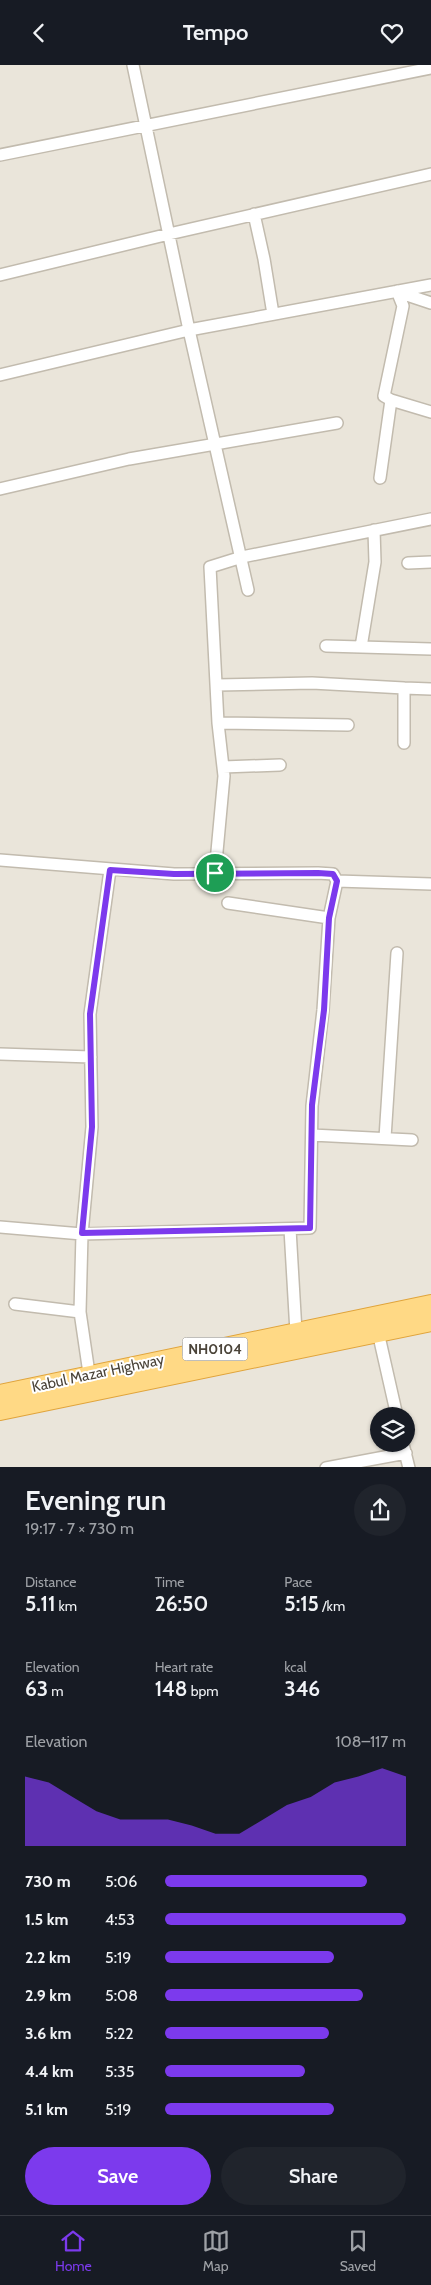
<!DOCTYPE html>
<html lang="en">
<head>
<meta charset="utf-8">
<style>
  body { margin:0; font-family:Cabin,sans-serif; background:#20242c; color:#f1f3f6; height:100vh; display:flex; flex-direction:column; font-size:19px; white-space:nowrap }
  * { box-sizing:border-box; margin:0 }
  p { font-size:16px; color:#9ea1a6 }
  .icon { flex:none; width:28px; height:28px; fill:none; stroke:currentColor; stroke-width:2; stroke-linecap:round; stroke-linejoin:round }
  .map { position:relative; height:1402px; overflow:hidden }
  .sheet { display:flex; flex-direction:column; background:#171b24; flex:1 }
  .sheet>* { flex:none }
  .fabs { position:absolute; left:370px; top:1342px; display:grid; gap:10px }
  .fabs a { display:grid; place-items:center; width:45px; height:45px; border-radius:50%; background:#171b24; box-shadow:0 1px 4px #0004; font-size:25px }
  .pin { position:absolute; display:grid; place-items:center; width:42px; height:42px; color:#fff; margin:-21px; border:2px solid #fff; border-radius:50%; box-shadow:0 1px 5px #0007 }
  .round { display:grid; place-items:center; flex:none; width:52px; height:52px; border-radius:26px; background:#20242c }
  .head { display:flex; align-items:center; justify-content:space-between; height:85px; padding:0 25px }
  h1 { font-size:28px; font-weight:600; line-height:38px }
  .metrics { display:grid; grid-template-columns:repeat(3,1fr); gap:8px; height:85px; padding:5px 25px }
  .metrics div { display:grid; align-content:center }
  .metrics b { font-size:21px; font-weight:600 }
  .metrics small { font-size:14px; font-weight:400 }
  .metrics p { font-size:14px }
  .chart { height:140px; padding:10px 25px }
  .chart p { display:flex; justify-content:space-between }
  .chart svg { width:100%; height:90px; margin-top:5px; fill:#7c3aed; opacity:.7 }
  .primary-button { display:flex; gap:10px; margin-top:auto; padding:10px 25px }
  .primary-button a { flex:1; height:58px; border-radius:30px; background:#7c3aed; color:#fff; font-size:20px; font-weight:600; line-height:58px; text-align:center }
  .primary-button a+a { background:#20242c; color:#f1f3f6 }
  ul { padding:0 25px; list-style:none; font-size:16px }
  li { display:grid; grid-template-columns:80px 60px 1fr; align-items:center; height:38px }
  li i { height:12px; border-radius:6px; background:#7c3aed }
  header { display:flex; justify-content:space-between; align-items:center; height:65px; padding:0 25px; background:#171b24; font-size:22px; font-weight:600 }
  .tabs { display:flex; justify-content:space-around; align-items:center; height:70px; border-top:1px solid #363941; background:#171b24; font-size:14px; color:#9ea1a6 }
  .tabs a { display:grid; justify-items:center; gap:2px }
  .tabs .active { color:#7c3aed }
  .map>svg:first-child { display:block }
</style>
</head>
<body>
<header><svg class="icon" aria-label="back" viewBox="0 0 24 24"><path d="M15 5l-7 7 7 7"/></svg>Tempo<svg class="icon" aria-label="heart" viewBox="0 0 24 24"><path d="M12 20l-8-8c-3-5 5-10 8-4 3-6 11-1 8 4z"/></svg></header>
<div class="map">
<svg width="431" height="1403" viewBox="0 0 431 1403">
  <rect width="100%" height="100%" fill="#f6f3ec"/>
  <path fill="#eae5da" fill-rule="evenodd" d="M0,0H431V1402L0,1403ZM379,1351H406V1379H379Z"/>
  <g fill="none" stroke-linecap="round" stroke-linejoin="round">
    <g stroke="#c2bbae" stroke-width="14">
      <path id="minor" d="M133,0L189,265L248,525
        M0,90L431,3
        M254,149L264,194L273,249
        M0,210L169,169L431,109
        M397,226L403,241L384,331L391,335L431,347
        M398,227L431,238
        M0,310L189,265L431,220
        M380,413L391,335
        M0,424L129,394L337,358
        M408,498L431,497
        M326,581L431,584
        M361,582L375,497L374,465
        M217,620L312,618L404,623
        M218,658L348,660
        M404,678V623L431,624
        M223,702L280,700
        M0,795L174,809L318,808L333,809L337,816L431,819
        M215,808L224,711L218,658L210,502L242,492L431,454
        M228,838L329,853
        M0,989L91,992
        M312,1070L412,1075
        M385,1073L397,888
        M0,1162L82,1169L310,1163L312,1041L323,945L329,853L337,816
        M290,1164L296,1267
        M15,1239L80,1247
        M378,1267L397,1351
        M90,1315L80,1247L82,1169L92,1062L90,949L110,805
        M403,1379L409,1403
        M326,1403L406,1388"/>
    </g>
    <g stroke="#e0a43c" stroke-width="20">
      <path id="trunk" d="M0,1329L431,1239
        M0,1346L431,1257"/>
    </g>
    <use href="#minor" stroke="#fff" stroke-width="11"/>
    <use href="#trunk" stroke="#ffd985" stroke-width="18"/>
  </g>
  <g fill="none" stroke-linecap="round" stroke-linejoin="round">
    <g stroke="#fff" stroke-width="10">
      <path id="route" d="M110,805L174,809L318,808L333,809L337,816L329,853L324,945L312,1040L310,1163L82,1168L92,1062L90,949Z"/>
    </g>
    <use href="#route" stroke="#7c3aed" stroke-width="6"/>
  </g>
  <g text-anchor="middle" stroke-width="4" stroke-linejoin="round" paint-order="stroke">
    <rect fill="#fff" stroke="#817c74" stroke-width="1" x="182.5" y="1272.5" width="65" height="23" rx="4"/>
    <g font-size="14" font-weight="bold" fill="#4b4439">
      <text x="215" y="1289">NH0104</text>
    </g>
    <g font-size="15" fill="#4b4439" stroke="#fff">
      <text transform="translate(98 1308) rotate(-12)" y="5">Kabul Mazar Highway</text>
    </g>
  </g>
</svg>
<div class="fabs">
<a><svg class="icon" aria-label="layers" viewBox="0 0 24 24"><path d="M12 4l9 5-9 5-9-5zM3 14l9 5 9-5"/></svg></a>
</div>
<div class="pin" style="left:215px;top:808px;background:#1e9e55"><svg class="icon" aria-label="arrive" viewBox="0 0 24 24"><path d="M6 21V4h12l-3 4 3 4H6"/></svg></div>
</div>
<section class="sheet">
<div class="head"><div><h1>Evening run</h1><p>19:17 · 7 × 730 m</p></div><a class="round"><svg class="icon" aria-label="share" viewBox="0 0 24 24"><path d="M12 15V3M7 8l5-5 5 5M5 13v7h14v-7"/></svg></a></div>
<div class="metrics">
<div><p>Distance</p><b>5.11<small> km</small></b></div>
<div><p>Time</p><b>26:50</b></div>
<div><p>Pace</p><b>5:15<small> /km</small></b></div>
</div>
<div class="metrics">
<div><p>Elevation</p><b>63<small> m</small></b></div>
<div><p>Heart rate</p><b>148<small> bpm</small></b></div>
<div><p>kcal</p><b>346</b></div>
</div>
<div class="chart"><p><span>Elevation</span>108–117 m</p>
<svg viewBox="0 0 160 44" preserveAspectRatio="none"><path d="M0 44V10L10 13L20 20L30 27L40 31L50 31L60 31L70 34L80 38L90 38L100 31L110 24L120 20L130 13L140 10L150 6L160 10V44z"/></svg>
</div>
<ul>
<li><b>730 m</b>5:06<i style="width:84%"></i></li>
<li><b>1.5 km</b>4:53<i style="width:100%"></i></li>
<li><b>2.2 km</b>5:19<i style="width:70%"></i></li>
<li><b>2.9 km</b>5:08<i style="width:82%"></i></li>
<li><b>3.6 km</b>5:22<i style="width:68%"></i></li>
<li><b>4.4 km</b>5:35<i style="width:58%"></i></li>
<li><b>5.1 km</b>5:19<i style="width:70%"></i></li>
</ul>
<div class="primary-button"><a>Save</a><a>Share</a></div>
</section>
<nav class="tabs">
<a class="active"><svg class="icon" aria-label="home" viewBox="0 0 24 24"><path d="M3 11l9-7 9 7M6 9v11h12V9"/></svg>Home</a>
<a><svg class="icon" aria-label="map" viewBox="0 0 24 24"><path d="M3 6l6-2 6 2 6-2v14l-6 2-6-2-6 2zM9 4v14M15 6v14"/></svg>Map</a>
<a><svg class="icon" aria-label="saved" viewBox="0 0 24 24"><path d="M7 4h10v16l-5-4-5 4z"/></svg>Saved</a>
</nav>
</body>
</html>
